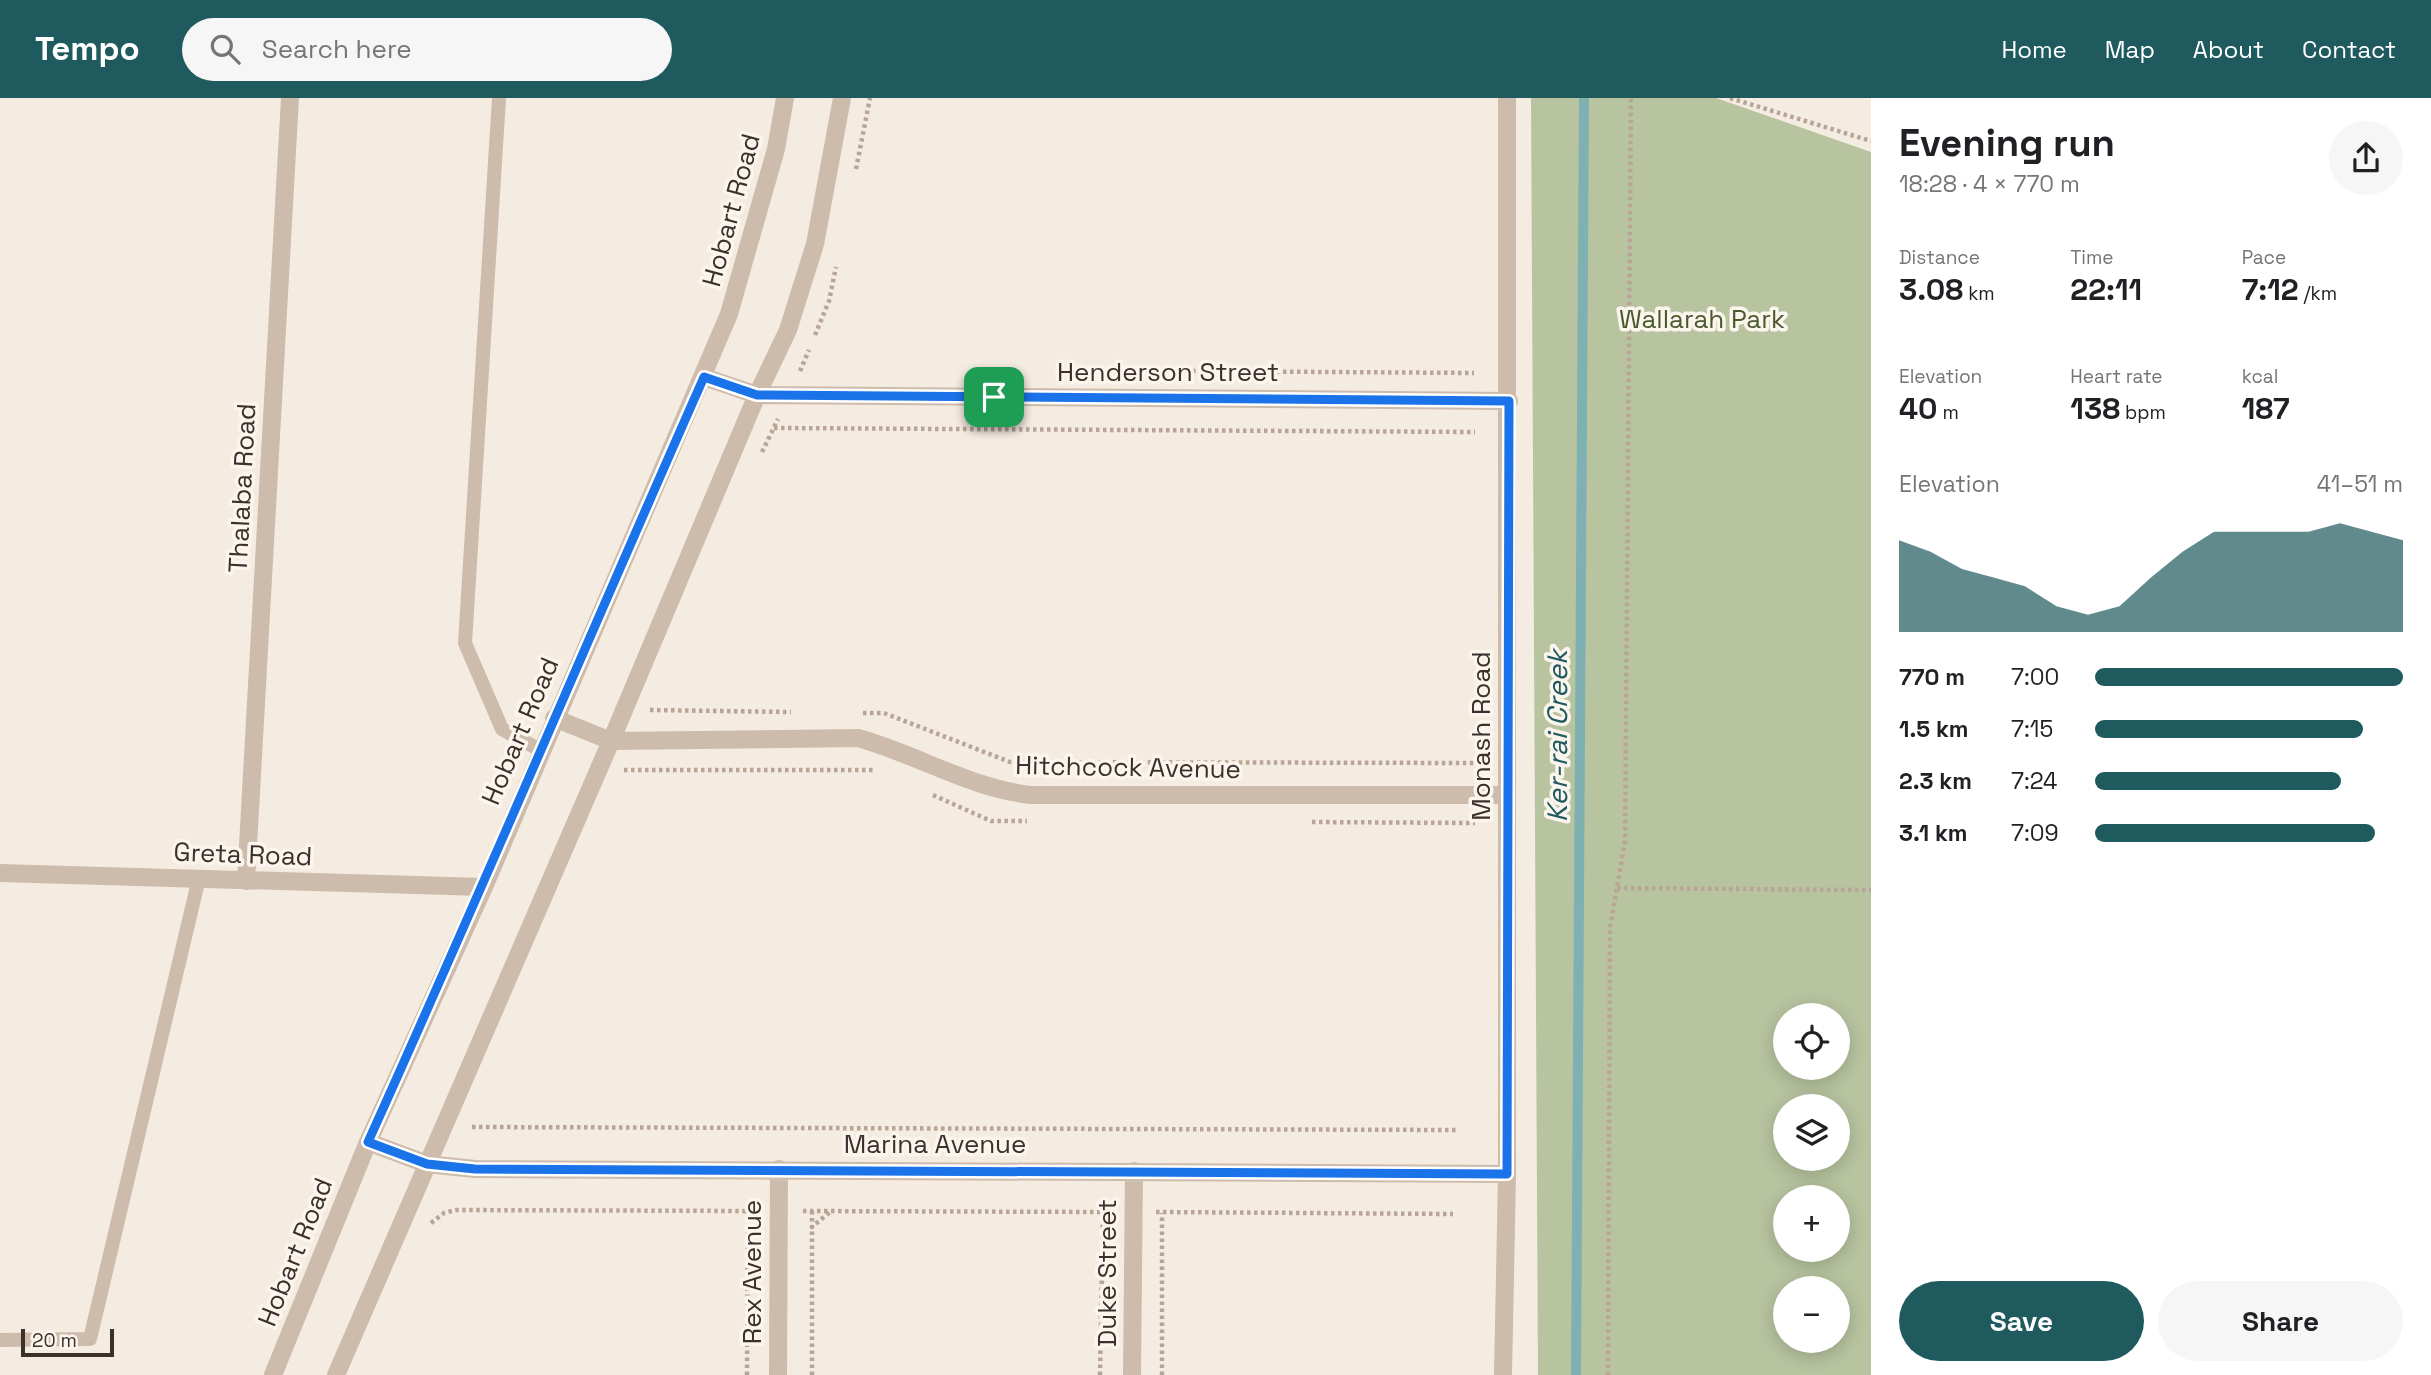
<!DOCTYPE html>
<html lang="en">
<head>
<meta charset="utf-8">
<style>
  body { margin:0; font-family:"Space Grotesk",sans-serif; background:#f6f6f6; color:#202124; height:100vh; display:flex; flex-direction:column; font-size:26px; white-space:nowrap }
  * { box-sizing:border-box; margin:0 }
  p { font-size:23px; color:#757577 }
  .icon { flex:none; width:38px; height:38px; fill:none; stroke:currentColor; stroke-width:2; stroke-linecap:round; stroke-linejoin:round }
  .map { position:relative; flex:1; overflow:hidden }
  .details { display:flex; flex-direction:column; background:#fff; width:560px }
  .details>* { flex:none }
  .tools { position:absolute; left:1773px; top:905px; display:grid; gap:14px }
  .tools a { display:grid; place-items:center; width:77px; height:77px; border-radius:50%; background:#fff; box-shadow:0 4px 18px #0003; font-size:35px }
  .scale { position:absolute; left:21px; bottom:18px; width:93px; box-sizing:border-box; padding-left:7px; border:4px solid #3b302b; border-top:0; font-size:19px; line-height:24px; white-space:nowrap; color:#3b302b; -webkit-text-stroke:5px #fbf5ee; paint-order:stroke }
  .pin { position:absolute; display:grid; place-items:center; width:60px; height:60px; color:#fff; margin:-30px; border-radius:14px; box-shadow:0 4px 10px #0006 }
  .round { display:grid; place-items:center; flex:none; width:74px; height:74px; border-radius:37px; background:#f6f6f6 }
  .head { display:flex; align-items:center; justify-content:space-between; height:119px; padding:0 28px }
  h1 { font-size:38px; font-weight:600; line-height:52px }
  .metrics { display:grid; grid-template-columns:repeat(3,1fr); gap:10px; height:119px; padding:7px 28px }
  .metrics div { display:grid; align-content:center }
  .metrics b { font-size:30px; font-weight:600 }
  .metrics small { font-size:19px; font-weight:400 }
  .metrics p { font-size:19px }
  .chart { height:196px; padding:14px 28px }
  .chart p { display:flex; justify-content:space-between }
  .chart svg { width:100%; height:126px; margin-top:7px; fill:#1f5a5e; opacity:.7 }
  .primary-button { display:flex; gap:14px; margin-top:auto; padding:14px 28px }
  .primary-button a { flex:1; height:80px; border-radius:42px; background:#1f5a5e; color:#fff; font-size:28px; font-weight:600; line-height:80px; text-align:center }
  .primary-button a+a { background:#f6f6f6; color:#202124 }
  ul { padding:0 28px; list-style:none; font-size:23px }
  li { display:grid; grid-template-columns:112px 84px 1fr; align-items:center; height:52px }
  li i { height:18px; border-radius:9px; background:#1f5a5e }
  header { display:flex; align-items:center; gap:42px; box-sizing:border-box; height:98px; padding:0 35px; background:#1f5a5e; color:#fff }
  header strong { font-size:33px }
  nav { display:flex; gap:38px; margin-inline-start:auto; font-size:24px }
  .search { width:490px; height:63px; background:#f6f6f6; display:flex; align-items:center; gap:18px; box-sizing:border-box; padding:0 24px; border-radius:38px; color:#757577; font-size:26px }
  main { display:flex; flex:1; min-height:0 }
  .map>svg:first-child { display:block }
</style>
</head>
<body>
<header>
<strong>Tempo</strong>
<div class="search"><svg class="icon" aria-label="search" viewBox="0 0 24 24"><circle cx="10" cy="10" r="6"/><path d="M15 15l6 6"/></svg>Search here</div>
<nav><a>Home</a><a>Map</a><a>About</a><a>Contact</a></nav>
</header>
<main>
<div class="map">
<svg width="1871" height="1277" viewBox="0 0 1871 1277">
  <rect width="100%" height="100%" fill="#f4ebe1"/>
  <path fill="#b8c4a0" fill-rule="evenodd" d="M1531,0H1716L1871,54V1277H1538ZM1838,917V970H1785V917ZM1838,1008V1060H1785V1008ZM1785,1099H1838V1152H1785ZM1785,1190H1838V1242H1785Z"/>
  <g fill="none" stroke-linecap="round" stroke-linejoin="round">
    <path stroke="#7fb0b2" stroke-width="10" d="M1576,1277L1584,0"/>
    <path stroke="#b9a596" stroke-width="4.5" stroke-dasharray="3.5 3.5" stroke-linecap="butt" d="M1730,0L1871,43
      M856,71L870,0
      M815,237L829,203L836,169
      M800,273L809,252
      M1185,273L1474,275
      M774,330L1475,334
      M762,354L778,321
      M650,612L791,614
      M863,615H884L1010,664L1476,665
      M624,672H874
      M933,697L991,723H1027
      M1312,724L1475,725
      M1617,790L1871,792
      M472,1029L1456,1032
      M803,1113L1109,1114
      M812,1113V1129L830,1114
      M1156,1114L1453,1116
      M431,1125L444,1115L456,1112L755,1113
      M747,1277L748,1113
      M812,1277V1129
      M1100,1277L1103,1114
      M1162,1277V1115
      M1608,1277L1610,830L1625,743L1631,0"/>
    <path stroke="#cdbbac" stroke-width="14" d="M499,0L465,545L502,631L540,652
      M0,1242L90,1241L199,780"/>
    <path stroke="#cdbbac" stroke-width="18" d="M704,279L757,297L1509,303
      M554,620L611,643L858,640C916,656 970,690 1030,697H1506
      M0,775L484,789
      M246,783L290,0
      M368,1044L427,1066L475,1071L1507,1076
      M273,1277L368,1044L484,789L729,216L776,51L785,0
      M336,1277L611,643L757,297L788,232L815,146L842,0
      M778,1277L779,1071
      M1132,1277L1134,1073
      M1503,1277L1507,1076V0"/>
  </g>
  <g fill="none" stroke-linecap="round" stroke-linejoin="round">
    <g stroke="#fff" stroke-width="14">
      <path id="route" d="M704,279L757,297L1509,303L1507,1076L475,1071L427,1066L368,1044C483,790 591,534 704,279Z"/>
    </g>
    <use href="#route" stroke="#1a73e8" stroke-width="9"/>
  </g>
  <g text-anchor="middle" stroke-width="7" stroke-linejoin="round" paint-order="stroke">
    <g font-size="26" fill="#3b302b" stroke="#fbf5ee">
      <text transform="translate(731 112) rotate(-75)" y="9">Hobart Road</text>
      <text x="1168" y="283">Henderson Street</text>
      <text transform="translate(242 390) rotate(-87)" y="9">Thalaba Road</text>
      <text transform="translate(520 633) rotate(-67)" y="9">Hobart Road</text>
      <text transform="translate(1481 638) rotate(-90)" y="9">Monash Road</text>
      <text transform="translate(1128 669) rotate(1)" y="9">Hitchcock Avenue</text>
      <text transform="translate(243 756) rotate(2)" y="9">Greta Road</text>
      <text x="935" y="1055">Marina Avenue</text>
      <text transform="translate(295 1154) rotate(-68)" y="9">Hobart Road</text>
      <text transform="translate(752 1174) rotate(-90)" y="9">Rex Avenue</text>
      <text transform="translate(1107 1175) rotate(-90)" y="9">Duke Street</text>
    </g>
    <g font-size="26" fill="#4a5a2e" stroke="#fbf5ee">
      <text x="1702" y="230">Wallarah Park</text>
    </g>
    <g font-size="28" font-style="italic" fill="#1f5a5e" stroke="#fbf5ee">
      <text transform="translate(1557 638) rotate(-90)" y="10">Ker-rai Creek</text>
    </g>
  </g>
</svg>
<div class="tools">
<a><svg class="icon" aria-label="locate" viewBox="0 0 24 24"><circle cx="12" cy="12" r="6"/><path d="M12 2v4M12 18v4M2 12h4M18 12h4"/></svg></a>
<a><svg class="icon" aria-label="layers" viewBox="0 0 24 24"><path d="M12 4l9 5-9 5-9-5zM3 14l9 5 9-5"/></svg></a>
<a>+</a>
<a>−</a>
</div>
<div class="scale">20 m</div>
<div class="pin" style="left:994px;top:299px;background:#1e9e55"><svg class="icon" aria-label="arrive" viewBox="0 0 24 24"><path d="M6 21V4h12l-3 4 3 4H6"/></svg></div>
</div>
<section class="details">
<div class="head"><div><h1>Evening run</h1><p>18:28 · 4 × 770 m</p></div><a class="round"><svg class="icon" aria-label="share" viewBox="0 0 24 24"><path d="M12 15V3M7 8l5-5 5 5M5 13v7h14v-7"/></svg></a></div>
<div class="metrics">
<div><p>Distance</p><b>3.08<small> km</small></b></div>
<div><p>Time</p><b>22:11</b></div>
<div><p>Pace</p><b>7:12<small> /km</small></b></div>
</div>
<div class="metrics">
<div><p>Elevation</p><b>40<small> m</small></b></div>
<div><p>Heart rate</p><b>138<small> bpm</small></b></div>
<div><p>kcal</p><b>187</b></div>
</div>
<div class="chart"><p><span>Elevation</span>41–51 m</p>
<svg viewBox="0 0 160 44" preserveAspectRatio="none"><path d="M0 44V12L10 16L20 22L30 25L40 28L50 35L60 38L70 35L80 25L90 16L100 9L110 9L120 9L130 9L140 6L150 9L160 12V44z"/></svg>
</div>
<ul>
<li><b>770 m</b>7:00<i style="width:100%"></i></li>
<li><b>1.5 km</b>7:15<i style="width:87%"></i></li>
<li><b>2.3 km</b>7:24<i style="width:80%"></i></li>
<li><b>3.1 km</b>7:09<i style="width:91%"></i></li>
</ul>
<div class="primary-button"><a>Save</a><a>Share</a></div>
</section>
</main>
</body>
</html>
